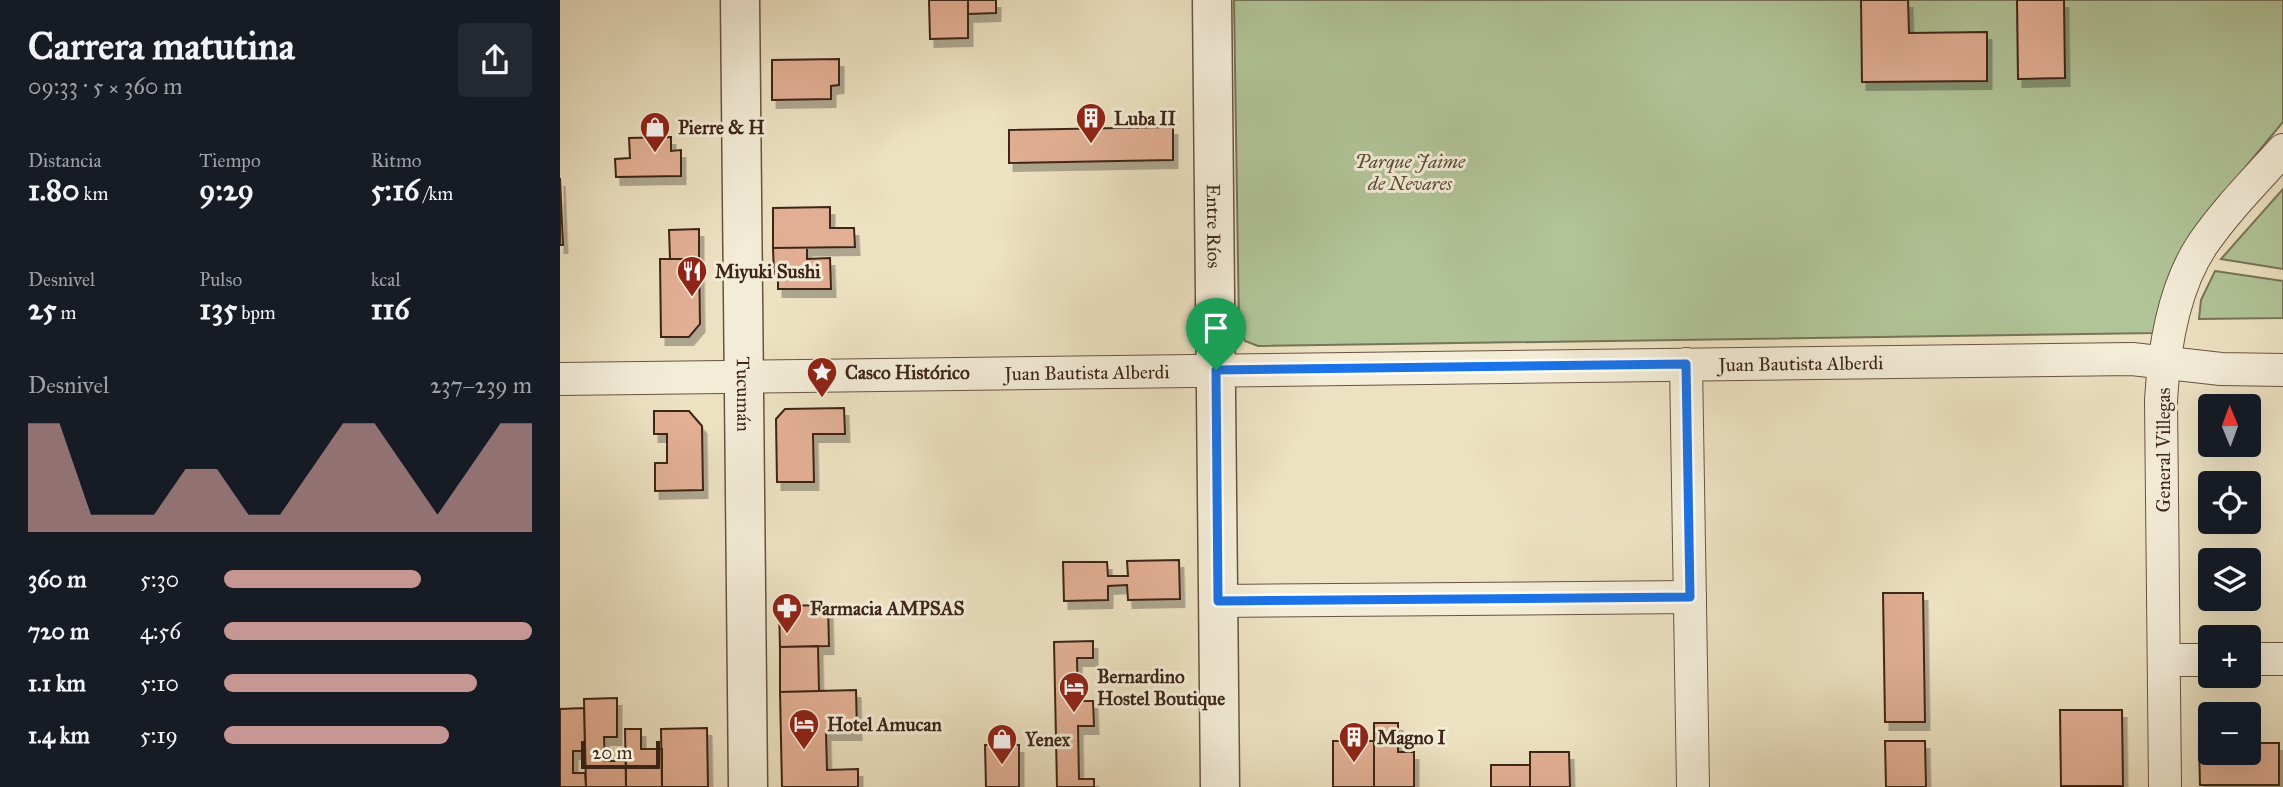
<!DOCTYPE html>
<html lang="es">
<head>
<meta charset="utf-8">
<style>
  body { margin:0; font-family:"IM FELL Great Primer",serif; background:#242831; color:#f1f3f6; height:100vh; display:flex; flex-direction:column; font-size:26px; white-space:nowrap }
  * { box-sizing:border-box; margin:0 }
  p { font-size:23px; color:#9ea1a6 }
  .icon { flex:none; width:38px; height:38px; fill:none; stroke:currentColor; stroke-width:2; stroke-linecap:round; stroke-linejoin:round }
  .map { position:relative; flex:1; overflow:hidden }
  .panel { display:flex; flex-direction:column; background:#171b24; width:560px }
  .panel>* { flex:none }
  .needle { width:46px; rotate:359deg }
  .fabs { position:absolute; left:1638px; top:394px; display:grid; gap:14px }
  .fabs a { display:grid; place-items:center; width:63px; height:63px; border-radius:7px; background:#171b24; box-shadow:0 7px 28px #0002; font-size:35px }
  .scale { position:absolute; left:21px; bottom:18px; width:79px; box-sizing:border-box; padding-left:7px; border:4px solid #3d2518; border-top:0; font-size:19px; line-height:24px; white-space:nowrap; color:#3d2518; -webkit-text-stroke:5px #f3ecd7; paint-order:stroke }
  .pin { position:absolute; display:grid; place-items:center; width:60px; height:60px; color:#fff; margin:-72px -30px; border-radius:50% 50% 50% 0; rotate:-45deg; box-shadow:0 0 7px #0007 }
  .pin .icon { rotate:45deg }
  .round { display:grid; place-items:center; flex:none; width:74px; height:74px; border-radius:7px; background:#242831 }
  .summary { display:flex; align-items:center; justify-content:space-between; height:119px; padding:0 28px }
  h1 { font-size:38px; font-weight:700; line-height:52px }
  .figures { display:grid; grid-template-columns:repeat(3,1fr); gap:10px; height:119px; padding:7px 28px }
  .figures div { display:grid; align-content:center }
  .figures b { font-size:30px; font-weight:700 }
  .figures small { font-size:19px; font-weight:400 }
  .figures p { font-size:19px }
  .chart { height:196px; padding:14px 28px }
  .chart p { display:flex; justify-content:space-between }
  .chart svg { width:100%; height:126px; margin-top:7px; fill:#c59692; opacity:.7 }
  ul { padding:0 28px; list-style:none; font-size:23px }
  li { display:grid; grid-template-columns:112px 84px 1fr; align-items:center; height:52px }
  li i { height:18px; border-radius:9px; background:#c59692 }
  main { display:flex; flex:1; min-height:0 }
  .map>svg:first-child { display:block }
</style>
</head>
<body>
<main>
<section class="panel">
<div class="summary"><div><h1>Carrera matutina</h1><p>09:33 · 5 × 360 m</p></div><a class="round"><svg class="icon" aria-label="share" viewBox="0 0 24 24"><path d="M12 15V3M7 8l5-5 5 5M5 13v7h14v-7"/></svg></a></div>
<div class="figures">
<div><p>Distancia</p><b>1.80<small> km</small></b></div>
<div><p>Tiempo</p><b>9:29</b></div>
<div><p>Ritmo</p><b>5:16<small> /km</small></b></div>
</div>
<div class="figures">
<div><p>Desnivel</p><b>25<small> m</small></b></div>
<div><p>Pulso</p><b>135<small> bpm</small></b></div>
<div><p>kcal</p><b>116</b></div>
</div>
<div class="chart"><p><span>Desnivel</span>237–239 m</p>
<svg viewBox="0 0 160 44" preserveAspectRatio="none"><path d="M0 44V6L10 6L20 38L30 38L40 38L50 22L60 22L70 38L80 38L90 22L100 6L110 6L120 22L130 38L140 22L150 6L160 6V44z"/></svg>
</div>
<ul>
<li><b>360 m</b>5:30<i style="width:64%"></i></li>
<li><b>720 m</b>4:56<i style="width:100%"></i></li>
<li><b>1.1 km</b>5:10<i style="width:82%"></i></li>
<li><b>1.4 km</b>5:19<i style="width:73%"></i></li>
</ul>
</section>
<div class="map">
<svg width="1723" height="787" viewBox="0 0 1723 787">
  <defs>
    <filter id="shadow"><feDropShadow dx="4.5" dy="8" stdDeviation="0" flood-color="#0004"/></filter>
  </defs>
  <rect width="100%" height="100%" fill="#ece1c1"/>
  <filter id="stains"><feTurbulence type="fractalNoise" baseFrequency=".00286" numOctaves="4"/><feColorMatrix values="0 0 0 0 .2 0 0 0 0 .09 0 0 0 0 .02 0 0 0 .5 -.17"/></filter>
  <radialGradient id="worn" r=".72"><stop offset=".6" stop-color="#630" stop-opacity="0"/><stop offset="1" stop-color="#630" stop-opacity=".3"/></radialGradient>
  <path fill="#b1c498" stroke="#777458" stroke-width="2" d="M674,0H1723V122L1654,205L1596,333L698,346L685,341L679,329Z
    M1723,189V269L1661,259Z
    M1655,271L1723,281V318L1639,319L1641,300Z"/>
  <path fill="#e2af94" stroke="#3d2518" stroke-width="2" filter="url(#shadow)" d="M369,0H408V38L370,39Z
    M408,0H436V13L408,14Z
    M1301,0H1348L1349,33L1427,32V81L1302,82Z
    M1457,0H1504L1505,78L1458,79Z
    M279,59V85L271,86V99L212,100V60Z
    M613,127V160L449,163V130Z
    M111,137V151L121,150V176L56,177L55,159L70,158L69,138Z
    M0,178L3,245H0Z
    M270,207V228H294L295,247L213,248V208Z
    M139,229V259H110L109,230Z
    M213,248H247V259L270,258L271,289H218V275H214Z
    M100,259H139L140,324L129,337H101Z
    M284,408L285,434H253L254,482H217L216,419L225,409Z
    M94,411H129L142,426L143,490L95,491V463H107V434H94Z
    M619,560L620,599L568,600L567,585L548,586V600L504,601L503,562H547L548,576H568L567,561Z
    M1323,593H1363L1365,722H1325Z
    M268,605L269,646L220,647L219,606Z
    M533,641V658H517L518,701H533L534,726H518L519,779H534V787H497L494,642Z
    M258,646L259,691L220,692V647Z
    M296,690L297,732H266L267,770L298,769V787H222L220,692Z
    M57,698V737H44L45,761H66V787H26L24,699Z
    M24,708L25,751H13V773H25L26,787H0V709Z
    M1500,710H1562L1563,786H1501Z
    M814,723H838V752H854V787H814Z
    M147,728L148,787H102L101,729Z
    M65,729H81V749H102V787H66Z
    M773,741H814V787H773Z
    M1325,741H1365L1366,787H1326Z
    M1689,743H1719V785H1640L1639,744H1650V752H1689Z
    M425,745H459V787H426Z
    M970,752H1009L1010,787H970Z
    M931,765H970V787H931Z"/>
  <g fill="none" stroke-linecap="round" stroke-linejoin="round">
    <g stroke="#695442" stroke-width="34">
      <g id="minor">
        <path d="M1126,364L1133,787"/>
        <path id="s1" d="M0,379L1572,359L1661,369L1723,370"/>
        <path d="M658,601L1130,597"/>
        <path d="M1689,659H1723"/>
        <path d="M1604,660H1650"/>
        <path d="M1605,787L1601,400C1604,348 1613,289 1642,245C1665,211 1696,180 1723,150"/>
      </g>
    </g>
    <g stroke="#695442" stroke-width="41">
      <g id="tertiary">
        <path id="s2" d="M180,0L188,787"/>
        <path id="s3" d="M652,0L660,787"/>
      </g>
    </g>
    <use href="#minor" stroke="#f3ecd7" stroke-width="32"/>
    <use href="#tertiary" stroke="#f3ecd7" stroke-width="38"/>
  </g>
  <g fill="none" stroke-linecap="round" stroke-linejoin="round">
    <g stroke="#fff" stroke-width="14">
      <path id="route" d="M1126,364L1130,597L658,601L656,370Z"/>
    </g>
    <use href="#route" stroke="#1a73e8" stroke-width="9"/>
  </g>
  <defs>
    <g id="building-pin" transform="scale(1.575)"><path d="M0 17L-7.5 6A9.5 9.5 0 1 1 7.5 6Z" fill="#8f2418" stroke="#f3ecd7"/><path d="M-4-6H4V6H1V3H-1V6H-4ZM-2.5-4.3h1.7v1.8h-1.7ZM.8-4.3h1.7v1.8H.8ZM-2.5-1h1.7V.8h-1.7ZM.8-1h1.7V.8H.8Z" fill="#fff"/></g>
    <g id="shop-pin" transform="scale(1.575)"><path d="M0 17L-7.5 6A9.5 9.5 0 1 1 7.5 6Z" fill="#8f2418" stroke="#f3ecd7"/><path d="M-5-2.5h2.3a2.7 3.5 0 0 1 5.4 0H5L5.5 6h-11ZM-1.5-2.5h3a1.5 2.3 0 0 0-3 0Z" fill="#fff"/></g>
    <g id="restaurant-pin" transform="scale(1.575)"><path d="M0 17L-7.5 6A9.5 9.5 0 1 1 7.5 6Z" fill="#8f2418" stroke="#f3ecd7"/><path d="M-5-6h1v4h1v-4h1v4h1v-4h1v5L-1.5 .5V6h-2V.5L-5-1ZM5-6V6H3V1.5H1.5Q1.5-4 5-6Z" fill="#fff"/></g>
    <g id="sight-pin" transform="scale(1.575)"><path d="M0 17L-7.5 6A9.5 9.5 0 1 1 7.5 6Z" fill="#8f2418" stroke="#f3ecd7"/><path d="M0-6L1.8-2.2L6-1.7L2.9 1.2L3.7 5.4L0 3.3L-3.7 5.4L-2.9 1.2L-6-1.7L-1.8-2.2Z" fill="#fff"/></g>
    <g id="pharmacy-pin" transform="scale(1.575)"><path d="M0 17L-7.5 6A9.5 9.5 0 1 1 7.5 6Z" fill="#8f2418" stroke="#f3ecd7"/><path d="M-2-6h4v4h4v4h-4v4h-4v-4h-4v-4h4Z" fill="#fff"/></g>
    <g id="hotel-pin" transform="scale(1.575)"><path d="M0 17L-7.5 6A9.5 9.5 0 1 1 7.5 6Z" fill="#8f2418" stroke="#f3ecd7"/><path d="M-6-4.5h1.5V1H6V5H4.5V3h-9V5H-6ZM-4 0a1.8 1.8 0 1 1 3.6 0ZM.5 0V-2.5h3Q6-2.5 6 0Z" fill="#fff"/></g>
  </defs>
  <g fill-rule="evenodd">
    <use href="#building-pin" x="531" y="118"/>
    <use href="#shop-pin" x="95" y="127"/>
    <use href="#restaurant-pin" x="132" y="271"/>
    <use href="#sight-pin" x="262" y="372"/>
    <use href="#pharmacy-pin" x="227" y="608"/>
    <use href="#hotel-pin" x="514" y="687"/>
    <use href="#hotel-pin" x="244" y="724"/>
    <use href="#building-pin" x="794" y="737"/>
    <use href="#shop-pin" x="442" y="739"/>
  </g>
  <g text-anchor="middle" stroke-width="6" stroke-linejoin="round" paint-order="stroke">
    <g font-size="19" font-weight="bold" fill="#3d2518" stroke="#f3ecd7" text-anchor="start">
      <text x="554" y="125">Luba II</text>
      <text x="118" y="134">Pierre &amp; H</text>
      <text x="155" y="278">Miyuki Sushi</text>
      <text x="285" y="379">Casco Histórico</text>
      <text x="250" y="615">Farmacia AMPSAS</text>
      <text x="537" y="683">Bernardino<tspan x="537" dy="22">Hostel Boutique</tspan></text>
      <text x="267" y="731">Hotel Amucan</text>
      <text x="817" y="744">Magno I</text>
      <text x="465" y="746">Yenex</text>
    </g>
    <g font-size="19" font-style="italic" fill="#5a4d38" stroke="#f3ecd7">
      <text x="850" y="168">Parque Jaime<tspan x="850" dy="22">de Nevares</tspan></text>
    </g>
    <g font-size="19" fill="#3d2518" stroke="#f3ecd7">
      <text dy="7" stroke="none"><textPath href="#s3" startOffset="226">Entre Ríos</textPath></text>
      <text dy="7" stroke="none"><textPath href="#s1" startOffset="1241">Juan Bautista Alberdi</textPath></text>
      <text dy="7" stroke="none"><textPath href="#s1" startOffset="527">Juan Bautista Alberdi</textPath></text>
      <text dy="7" stroke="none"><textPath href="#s2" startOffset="394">Tucumán</textPath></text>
      <text transform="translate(1603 450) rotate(-90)" y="7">General Villegas</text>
    </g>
  </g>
  <rect width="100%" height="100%" filter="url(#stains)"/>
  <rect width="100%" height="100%" fill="url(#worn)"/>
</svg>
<div class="fabs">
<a><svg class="needle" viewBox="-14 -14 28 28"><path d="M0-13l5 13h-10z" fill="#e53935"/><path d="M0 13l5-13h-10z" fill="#9ea1a6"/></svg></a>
<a><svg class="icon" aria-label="locate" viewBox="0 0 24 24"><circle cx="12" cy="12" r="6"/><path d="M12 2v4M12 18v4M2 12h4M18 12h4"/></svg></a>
<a><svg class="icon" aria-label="layers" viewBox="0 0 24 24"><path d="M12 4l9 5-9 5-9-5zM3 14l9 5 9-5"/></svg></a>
<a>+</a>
<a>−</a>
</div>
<div class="scale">20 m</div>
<div class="pin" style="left:656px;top:370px;background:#1e9e55"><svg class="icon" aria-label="arrive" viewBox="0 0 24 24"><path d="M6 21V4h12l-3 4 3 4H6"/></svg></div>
</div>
</main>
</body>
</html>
